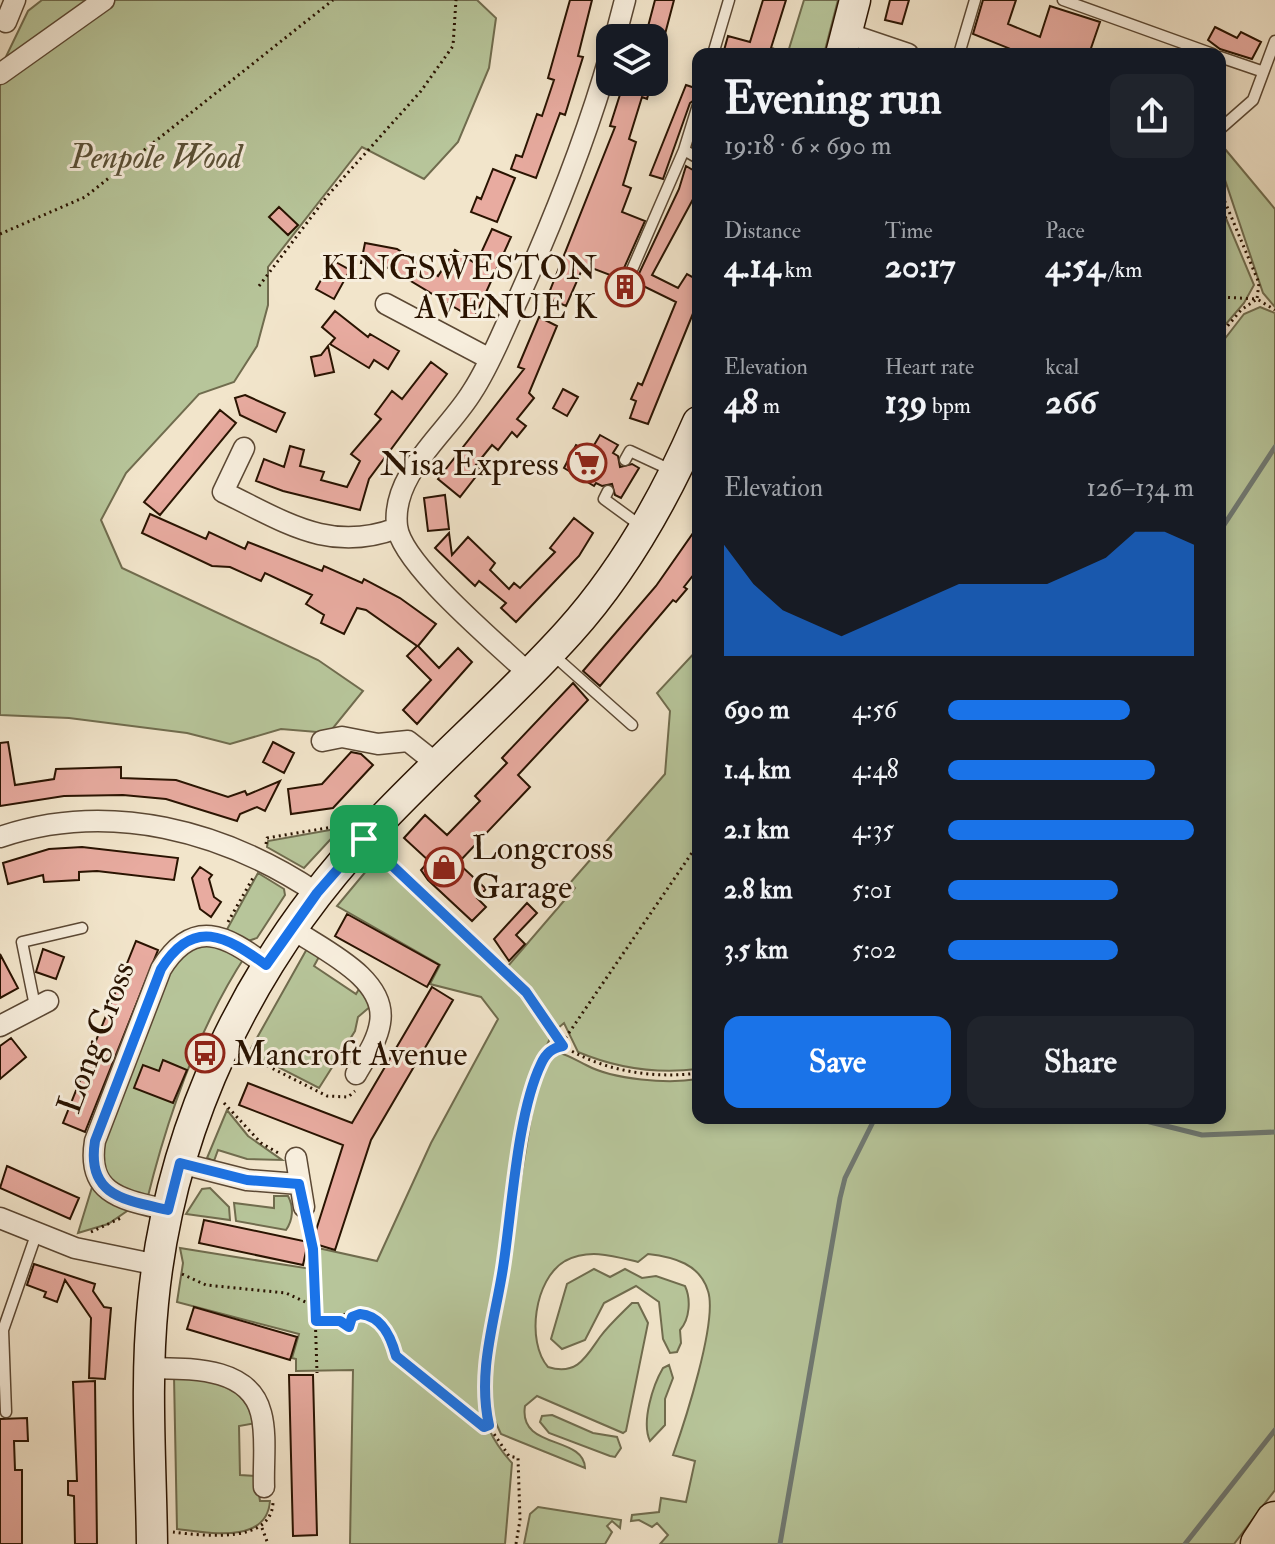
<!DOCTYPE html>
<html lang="en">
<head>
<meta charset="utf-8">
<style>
  body { margin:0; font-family:"IM FELL Double Pica",serif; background:#20242c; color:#f1f3f6; height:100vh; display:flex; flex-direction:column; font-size:30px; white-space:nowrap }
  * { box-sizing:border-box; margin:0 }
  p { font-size:26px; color:#9ea1a6 }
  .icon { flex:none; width:44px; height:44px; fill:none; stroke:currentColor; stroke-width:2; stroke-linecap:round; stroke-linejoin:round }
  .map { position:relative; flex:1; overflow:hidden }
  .details { position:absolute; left:692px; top:48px; width:534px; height:1076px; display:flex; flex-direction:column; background:#171b24; border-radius:16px; box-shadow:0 4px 12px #0003 }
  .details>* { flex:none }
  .tools { position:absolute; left:596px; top:24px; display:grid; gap:16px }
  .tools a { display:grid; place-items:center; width:72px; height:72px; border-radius:16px; background:#171b24; box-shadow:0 4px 12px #0003; font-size:40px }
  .pin { position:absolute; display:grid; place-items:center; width:68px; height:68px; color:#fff; margin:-34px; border-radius:16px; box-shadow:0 4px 12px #0006 }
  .round { display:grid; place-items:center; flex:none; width:84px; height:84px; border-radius:16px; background:#20242c }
  .summary { display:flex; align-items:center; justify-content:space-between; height:136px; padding:0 32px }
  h1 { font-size:44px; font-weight:700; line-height:60px }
  .metrics { display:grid; grid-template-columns:repeat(3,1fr); gap:12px; height:136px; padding:8px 32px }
  .metrics div { display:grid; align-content:center }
  .metrics b { font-size:34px; font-weight:700 }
  .metrics small { font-size:22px; font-weight:400 }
  .metrics p { font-size:22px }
  .chart { height:224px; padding:16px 32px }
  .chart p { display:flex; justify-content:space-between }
  .chart svg { width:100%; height:144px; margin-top:8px; fill:#1a73e8; opacity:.7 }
  .cta { display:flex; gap:16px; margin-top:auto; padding:16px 32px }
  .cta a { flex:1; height:92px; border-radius:16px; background:#1a73e8; color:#fff; font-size:32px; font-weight:700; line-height:92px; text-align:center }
  .cta a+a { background:#20242c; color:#f1f3f6 }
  ul { padding:0 32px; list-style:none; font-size:26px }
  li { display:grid; grid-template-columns:128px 96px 1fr; align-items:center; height:60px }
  li i { height:20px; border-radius:10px; background:#1a73e8 }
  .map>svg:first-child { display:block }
</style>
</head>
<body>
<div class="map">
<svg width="1275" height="1544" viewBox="0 0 1275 1544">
  <rect width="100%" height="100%" fill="#f2e5cb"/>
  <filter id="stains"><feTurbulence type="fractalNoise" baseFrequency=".0025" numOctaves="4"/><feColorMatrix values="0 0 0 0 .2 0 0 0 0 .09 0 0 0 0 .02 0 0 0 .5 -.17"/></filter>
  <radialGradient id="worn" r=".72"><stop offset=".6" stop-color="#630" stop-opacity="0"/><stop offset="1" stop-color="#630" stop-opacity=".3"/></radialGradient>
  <path fill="#b7c59a" stroke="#706c4e" stroke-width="2" d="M42,0H477L496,18L489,68L458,142L424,179L362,147L268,267V305L257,346L234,382L199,394L126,473L101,520L122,568L318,660L363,691L329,733L281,729L230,744L187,733L69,718L0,715V69L28,11Z
    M804,0H838L824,54L788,52Z
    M1220,143L1275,209V307L1263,293L1220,165Z
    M1220,204L1254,285L1244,303L1220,331Z
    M1260,307L1275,313V1490L1234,1544H660L668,1535L657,1523L652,1527L639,1520L631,1521L632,1515L659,1512L661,1498L686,1502L695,1461L673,1455C684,1424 718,1321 708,1291C700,1264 674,1257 648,1254L638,1262C614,1256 589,1248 565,1261C534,1279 526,1342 548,1367C577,1376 586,1357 600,1337C609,1325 621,1314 632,1303H638L648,1323L626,1431L623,1433L537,1396L525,1406C518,1450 584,1435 585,1468L501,1434L490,1410L489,1374L535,1094C539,1078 542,1061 557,1052C568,1055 576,1060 586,1065C614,1080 668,1084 698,1079V1118H1220V345L1244,314Z
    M698,649V1069C657,1074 616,1068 578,1052L564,1023L558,1028L508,966L575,888L570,883L665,774L670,711L657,693Z
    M341,828L304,868L267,847L268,841Z
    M377,858L522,995L551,1036L528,1090L481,1390C481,1419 492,1441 512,1463L505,1544H350L353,1370L296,1371V1359L292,1358L299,1334L177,1302L183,1263L180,1248L311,1269L318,1248L377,1261L431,1143L498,1019L481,997L430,984L440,965L337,906Z
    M258,873L284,889L285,895L257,938L245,942L225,933Z
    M201,941L246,955C198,1028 168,1115 147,1200L110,1185L98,1149L168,966Z
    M308,947L320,955L314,966L356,994L362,984L372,1005L358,1017L355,1031L319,1088L249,1052Z
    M227,1110L248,1136L282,1160L247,1159L218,1150L214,1161L207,1158Z
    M93,1184L130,1209L108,1224L78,1233Z
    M210,1188L229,1207L230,1220L186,1214L202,1189Z
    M274,1196H288C294,1207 293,1220 286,1230L236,1221L234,1203L274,1208Z
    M594,1269L610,1277L625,1269L642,1278L656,1276L685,1286C691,1299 690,1319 680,1330L681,1343L677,1352L670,1353L663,1339L659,1302L636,1286L604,1303L585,1340L562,1349L551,1339L567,1284Z
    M669,1365L673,1378L665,1399V1425L650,1441C641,1422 653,1385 663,1368Z
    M174,1376C216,1380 239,1380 256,1423L239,1426L240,1475L256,1476L260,1501H270C267,1544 210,1533 177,1529Z
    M552,1415L593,1433L617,1437L621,1448L615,1457L610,1456L549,1433L540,1422L542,1416Z
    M538,1507L621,1520L620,1528L612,1521L607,1526L612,1532L605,1544H524L530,1514Z"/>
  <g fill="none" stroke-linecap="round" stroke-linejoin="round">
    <path stroke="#6f7973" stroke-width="5" d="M1220,531L1275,447
      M1134,1118L1202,1135L1275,1132
      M780,1544L840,1198L845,1178L875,1118
      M1185,1544L1275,1430"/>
  </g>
  <path fill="#e8aba0" stroke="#291301" stroke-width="2" d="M570,0H592L578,56L583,57L565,115L560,113L536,178L511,169L516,155L522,157L537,114L542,116L554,80L548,78Z
    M655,0H674L664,38H645Z
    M763,0H786L771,48L778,50L777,54H723L728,36L750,42Z
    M890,0H909L902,24L885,20Z
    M983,0H1016L1008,24L1040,37L1050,6L1100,22L1089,54H1023L973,34Z
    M1215,27L1237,38L1241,32L1261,42L1252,59L1220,49L1208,40Z
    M624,82H652L647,99L642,97L629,139L636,142L623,185L631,188L622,212L645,221L620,277L622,284L631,286L628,292L616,286L618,281L613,276L584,265L566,306L547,298L615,127L610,126Z
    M686,85L698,89V97L690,103L663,179L650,175Z
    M686,166L698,173V190L652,275L678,288L687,274L698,280V313L694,311L648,424L630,418L636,401L631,399L638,383L642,385L676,302L635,282L679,189Z
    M493,169L515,178L497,222L471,212L477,197L481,199Z
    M279,207L298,225L288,235L269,217Z
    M492,229L511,237L474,319L389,268L361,263L365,243L397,249L438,276L455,250L476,264Z
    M332,260L350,270L334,299L316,289Z
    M335,311L368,337L370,334L399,351L388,369L374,360L369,368L330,344L335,338L322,327Z
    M539,317L557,326L529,393L534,398L517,419L526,426L517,437L512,432L498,450L492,445L475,466L481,470L460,497L438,479L524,369L518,367Z
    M328,346L334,372L315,376L311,357L321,355Z
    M431,362L447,374L369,479L360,510L283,491L256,481L264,459L284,467L290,446L304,450L300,466L324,472L321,480L347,487L360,461L351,454L381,419L375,414L392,391L402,399Z
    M563,389L578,397L567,416L553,408Z
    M245,395L285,413L276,432L240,415L235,398Z
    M220,410L236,423L160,515L144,502Z
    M600,435L618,445L613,453L618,456L620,467L632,464L639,468L621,498L615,495L612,484L602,486L596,483L594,486L564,468L576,445L590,452Z
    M445,495L449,529L428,531L424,498Z
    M150,514L206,539L209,532L245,549L248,542L322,571L324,566L362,583L364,579L400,598L436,624L418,646L439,668L458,648L472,662L417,724L403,710L431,680L407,656L417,646L366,610L357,608L344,634L321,623L324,615L306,604L312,595L265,573L261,581L230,567L212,566L142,533Z
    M574,518L593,533L579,556L516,622L501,608L506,603L479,581L475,586L435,548L449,533L452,555L468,537L495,563L490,570L509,589L514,583L520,588L555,552L550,548Z
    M698,526V569L684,587L687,589L676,602L673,600L600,686L583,671L656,586Z
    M573,683L588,700L518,775L530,787L458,863L486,889L477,898L486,907L472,921L428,880L421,870L429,861L404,838L425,815L447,835L480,801L475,796L507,763L502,758Z
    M8,742L15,785L54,779L56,769L121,767V778L176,780L228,797L245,791L247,795L280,781L265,811L257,807L240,814L237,821L166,799L123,795L64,796L0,806V743Z
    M273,742L294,753L284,773L263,762Z
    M351,752L361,754L373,765L333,808L291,814L288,789L322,784Z
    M82,847L178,858L174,880L97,871L79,872V880L44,882L43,875L8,884L3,863L49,849Z
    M200,867L212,875L209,879L214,897L221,902L211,917L200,909L192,878Z
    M527,903L537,913L516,935L525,944L509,961L494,939Z
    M347,914L439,965L427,987L335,936Z
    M136,941L158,950L85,1132L63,1123Z
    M43,949L64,957L56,979L36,972Z
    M0,954L18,988L0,998Z
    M432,987L453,1000L371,1140L335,1250L312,1243L343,1145L239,1105L248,1083L352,1123Z
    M11,1038L26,1057L0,1079V1046Z
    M163,1060L187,1070L173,1103L134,1088L143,1065L159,1071Z
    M7,1166L79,1198L70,1219L0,1188Z
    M204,1220L308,1242L303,1265L199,1243Z
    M34,1264L95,1284L93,1291L104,1307L111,1308L105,1379L89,1378L91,1318L65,1280L57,1302L44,1297L46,1292L27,1285Z
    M194,1307L297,1337L290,1360L187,1329Z
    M289,1375H313L317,1535L293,1536Z
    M95,1381L97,1544H75L74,1496L68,1495V1481H77L73,1382Z
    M27,1418L28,1441H14L15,1470H22V1544H0V1419Z"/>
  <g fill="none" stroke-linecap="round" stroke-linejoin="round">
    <g stroke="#5b4834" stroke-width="13">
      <path id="lane" d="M1063,0L1213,54
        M713,54L729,0
        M959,54L975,0
        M1220,57L1261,71
        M1220,129L1253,100L1275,41
        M684,150L698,158
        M628,279L684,150L698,105
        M625,460L630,451L673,471
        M608,491L604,499L641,526
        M551,653L632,725
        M365,840L526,992
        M35,1006L22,942L82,928
        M6,1412L3,1330L36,1235"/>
    </g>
    <g stroke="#5b4834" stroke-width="23">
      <path id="street" d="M6,22L15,0
        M846,33L908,54
        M615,38L625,0
        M0,74L104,0
        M386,304L490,359
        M244,448L223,492C284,521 329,554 397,528
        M529,674C498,644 401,564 397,526C391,474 447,433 472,392C491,363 503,330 518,299C554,219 586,139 610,55
        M322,741L342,737L378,744L408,741L437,764
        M0,837C110,800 224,831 317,893
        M291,928C321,949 388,978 380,1023C377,1042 365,1058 356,1074
        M0,1026L48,1001
        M296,1158L304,1207
        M180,1163L247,1180L299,1184
        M168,1210C125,1200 86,1196 95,1141L161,969C193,917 226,935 266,965
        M0,1218L75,1248L158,1265
        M149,1368C186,1369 249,1365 261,1413C267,1435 263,1464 264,1487"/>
    </g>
    <g stroke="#291301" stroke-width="33">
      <path id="secondary" d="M841,54L855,0
        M152,1544C151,1464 145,1383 153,1303C170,1125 249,961 371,831C434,763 506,702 569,632C625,570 665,498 698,422"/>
    </g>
    <g stroke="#291301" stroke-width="41">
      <path id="highway" d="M1260,1544L1275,1521"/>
    </g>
    <path stroke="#291301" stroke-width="3" stroke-dasharray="2 4" stroke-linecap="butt" d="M1220,190L1259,283L1257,299L1220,297
      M1220,221L1230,214
      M0,234L85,197L333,0
      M259,286L328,195L421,91L453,46L456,0
      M1220,335L1241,310L1257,299L1275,310
      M266,844L267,838L345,825
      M228,922L254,876
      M533,1002L561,1041
      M562,1043L698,844
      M246,1055L327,1096L348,1097L355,1091
      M224,1103L261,1143L280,1154
      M306,1223L313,1249L317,1373
      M91,1232L123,1217
      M182,1274L206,1285L286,1293L316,1307
      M341 1320a6 6 0 1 1 12 0a6 6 0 1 1-12 0Z
      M327,1316L328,1327
      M352,1317C378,1307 390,1336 396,1356L484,1427L489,1425
      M316,1321H340
      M262,1528L268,1544
      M173,1532C205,1536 272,1544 273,1502
      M516,1544L520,1520L518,1458L509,1456L490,1428L484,1403L485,1374L535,1079L549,1051L563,1046C603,1071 653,1079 698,1073"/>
    <use href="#lane" stroke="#f7eedd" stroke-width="10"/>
    <use href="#street" stroke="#f7eedd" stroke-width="20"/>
    <use href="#secondary" stroke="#f7eedd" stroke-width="30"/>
    <use href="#highway" stroke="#f2e5cb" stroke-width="38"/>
  </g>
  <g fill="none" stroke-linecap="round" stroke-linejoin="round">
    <g stroke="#fff" stroke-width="16">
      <path id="route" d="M364,839L526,992L563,1046C552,1048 546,1053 541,1064C517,1114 512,1210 503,1268C495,1320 477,1372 489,1425L484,1427L396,1356C391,1337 382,1316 360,1314L352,1317L349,1327L340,1321H316L313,1249L299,1184L247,1180L180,1163L168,1210C125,1200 86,1196 95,1141L161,969C193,917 226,936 266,965L317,893Z"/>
    </g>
    <use href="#route" stroke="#1a73e8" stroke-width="10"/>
  </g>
  <defs>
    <g id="building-ring" transform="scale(2)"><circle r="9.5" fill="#f7eedd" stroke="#8f2418" stroke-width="1.5"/><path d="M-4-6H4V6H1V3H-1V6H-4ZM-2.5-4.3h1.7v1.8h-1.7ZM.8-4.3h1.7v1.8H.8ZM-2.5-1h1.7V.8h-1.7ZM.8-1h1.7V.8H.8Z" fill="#8f2418"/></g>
    <g id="supermarket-ring" transform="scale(2)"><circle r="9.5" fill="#f7eedd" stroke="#8f2418" stroke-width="1.5"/><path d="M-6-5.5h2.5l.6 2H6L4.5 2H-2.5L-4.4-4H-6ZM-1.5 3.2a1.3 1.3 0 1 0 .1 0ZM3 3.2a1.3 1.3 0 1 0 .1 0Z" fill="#8f2418"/></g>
    <g id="shop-ring" transform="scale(2)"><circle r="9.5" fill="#f7eedd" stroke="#8f2418" stroke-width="1.5"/><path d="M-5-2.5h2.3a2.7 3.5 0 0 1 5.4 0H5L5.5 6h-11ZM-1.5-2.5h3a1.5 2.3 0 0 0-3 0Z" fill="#8f2418"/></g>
    <g id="bus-ring" transform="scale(2)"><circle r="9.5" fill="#f7eedd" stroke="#8f2418" stroke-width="1.5"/><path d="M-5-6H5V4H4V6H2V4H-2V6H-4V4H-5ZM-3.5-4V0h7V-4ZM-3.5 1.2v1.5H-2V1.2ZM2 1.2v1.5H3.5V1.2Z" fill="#8f2418"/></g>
  </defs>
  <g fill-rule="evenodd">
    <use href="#building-ring" x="625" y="287"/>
    <use href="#supermarket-ring" x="587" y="463"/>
    <use href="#shop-ring" x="444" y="867"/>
    <use href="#bus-ring" x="205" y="1053"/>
  </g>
  <g text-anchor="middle" stroke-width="6" stroke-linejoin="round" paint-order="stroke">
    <g font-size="34" font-style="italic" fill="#5b5137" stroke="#f7eedd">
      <text x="156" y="168">Penpole Wood</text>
    </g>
    <g font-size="34" fill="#291301" stroke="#f7eedd" text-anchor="end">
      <text x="597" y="279">KINGSWESTON<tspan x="597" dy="39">AVENUE K</tspan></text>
      <text x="559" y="475">Nisa Express</text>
      <text x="472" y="859" text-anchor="start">Longcross<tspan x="472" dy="39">Garage</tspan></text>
      <text x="233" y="1065" text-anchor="start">Mancroft Avenue</text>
    </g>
    <g font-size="34" fill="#291301" stroke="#f7eedd">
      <text transform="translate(95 1037) rotate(-69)" y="12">Long Cross</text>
    </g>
  </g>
  <rect width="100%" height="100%" filter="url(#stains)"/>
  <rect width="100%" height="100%" fill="url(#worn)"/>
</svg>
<div class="tools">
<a><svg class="icon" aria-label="layers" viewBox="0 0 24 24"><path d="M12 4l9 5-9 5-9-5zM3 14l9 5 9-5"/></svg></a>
</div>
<div class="pin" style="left:364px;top:839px;background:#1e9e55"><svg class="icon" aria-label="arrive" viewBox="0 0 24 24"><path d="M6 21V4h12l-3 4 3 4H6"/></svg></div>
<section class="details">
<div class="summary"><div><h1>Evening run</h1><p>19:18 · 6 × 690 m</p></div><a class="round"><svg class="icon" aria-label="share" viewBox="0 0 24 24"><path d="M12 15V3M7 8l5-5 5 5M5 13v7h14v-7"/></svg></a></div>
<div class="metrics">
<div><p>Distance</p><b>4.14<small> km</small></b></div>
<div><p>Time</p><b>20:17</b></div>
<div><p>Pace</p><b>4:54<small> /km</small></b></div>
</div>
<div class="metrics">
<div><p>Elevation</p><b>48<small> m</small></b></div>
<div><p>Heart rate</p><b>139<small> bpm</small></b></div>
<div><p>kcal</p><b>266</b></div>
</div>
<div class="chart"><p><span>Elevation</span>126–134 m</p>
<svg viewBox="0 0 160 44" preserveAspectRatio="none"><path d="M0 44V10L10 22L20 30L30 34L40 38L50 34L60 30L70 26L80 22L90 22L100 22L110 22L120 18L130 14L140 6L150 6L160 10V44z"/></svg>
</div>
<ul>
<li><b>690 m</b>4:56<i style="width:74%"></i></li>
<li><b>1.4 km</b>4:48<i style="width:84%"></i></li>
<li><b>2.1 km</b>4:35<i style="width:100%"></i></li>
<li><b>2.8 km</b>5:01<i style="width:69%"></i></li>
<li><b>3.5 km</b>5:02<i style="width:69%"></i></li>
</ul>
<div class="cta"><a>Save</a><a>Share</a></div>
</section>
</div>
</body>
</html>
